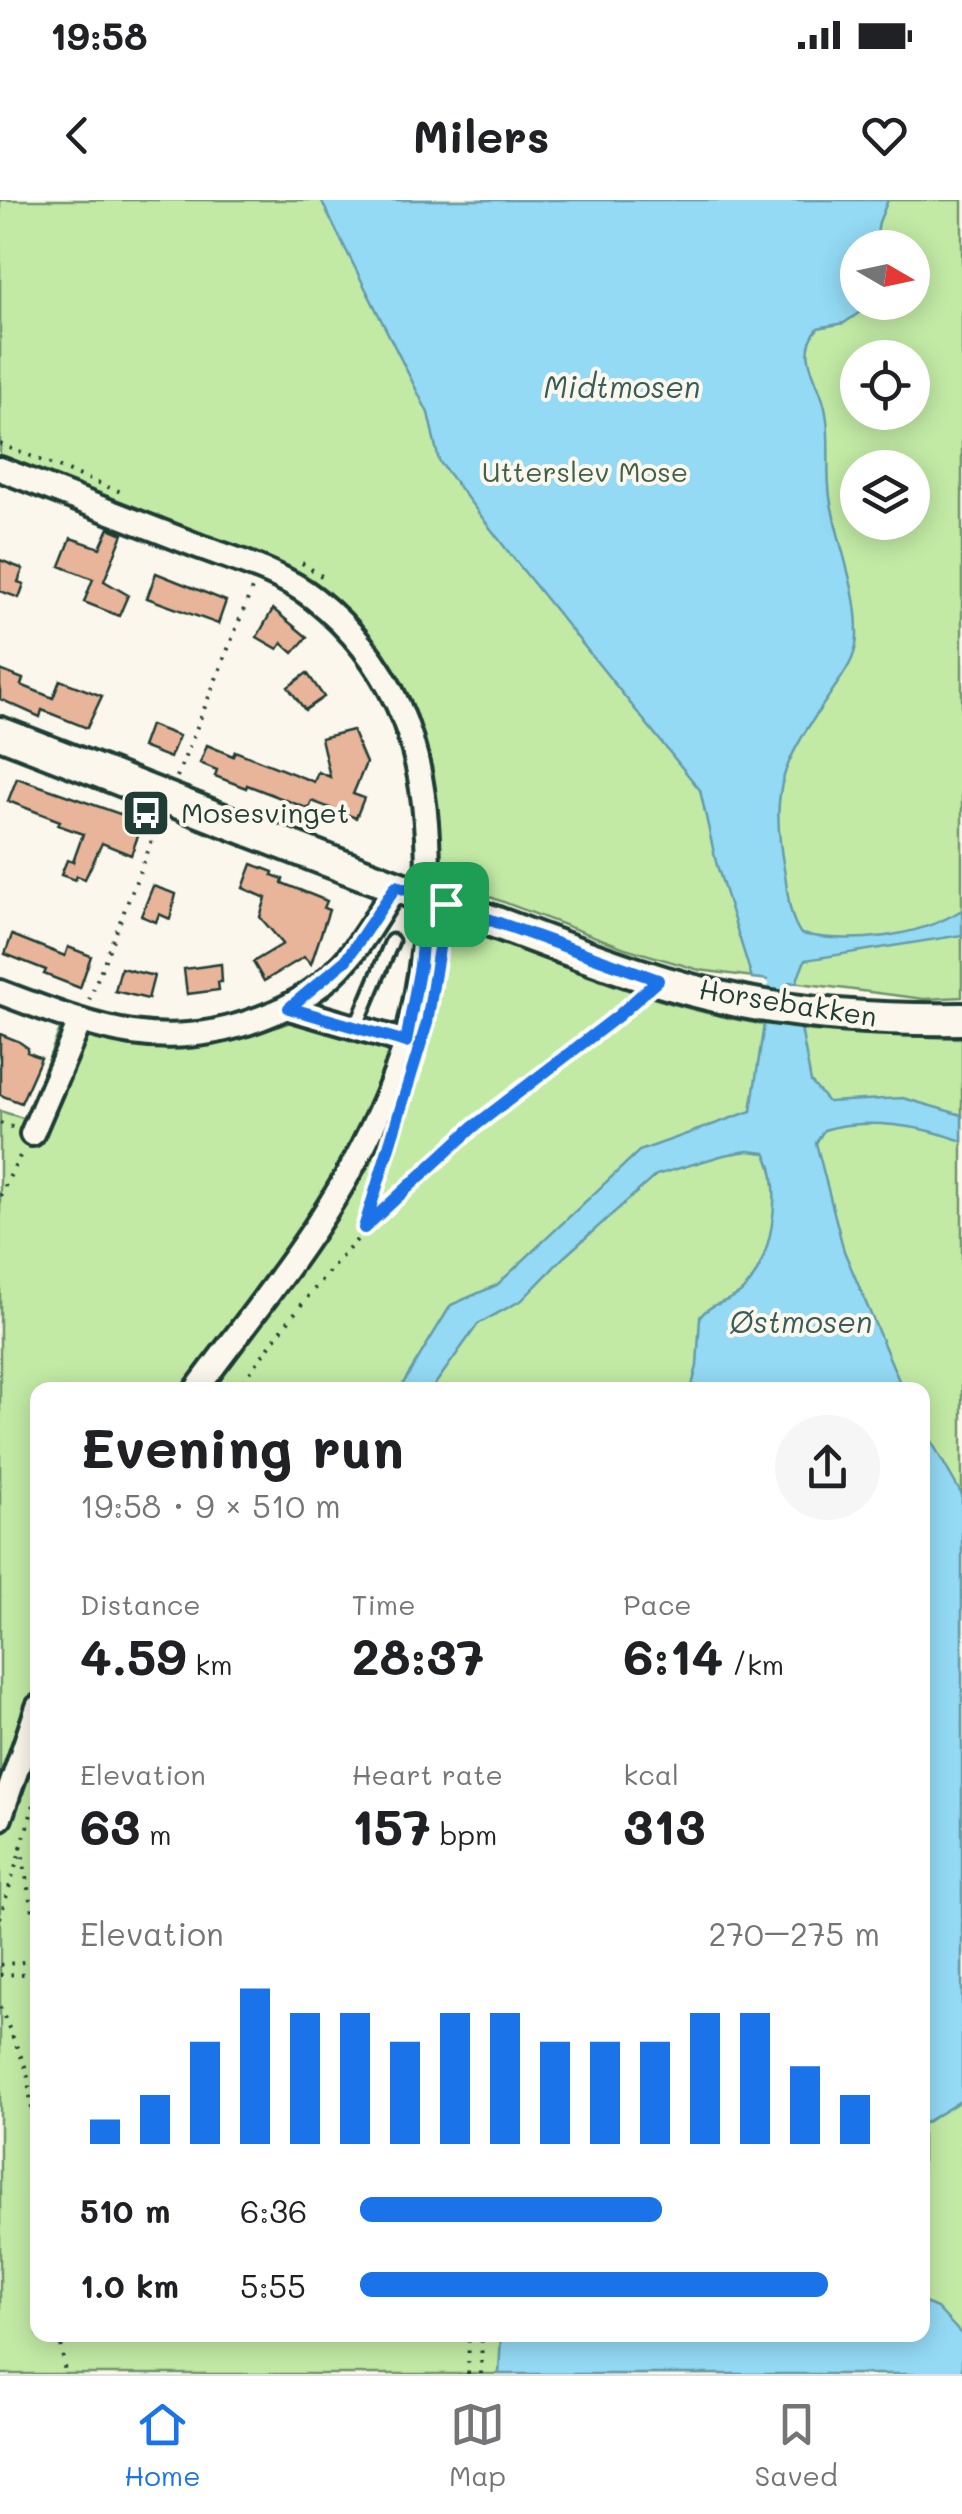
<!DOCTYPE html>
<html lang="en">
<head>
<meta charset="utf-8">
<style>
  body { margin:0; font-family:Mali,sans-serif; background:#f6f6f6; color:#202124; height:100vh; display:flex; flex-direction:column; font-size:38px; white-space:nowrap }
  * { box-sizing:border-box; margin:0 }
  p { font-size:32px; color:#757577 }
  .icon { flex:none; width:55px; height:55px; fill:none; stroke:currentColor; stroke-width:2; stroke-linecap:round; stroke-linejoin:round }
  .map { position:relative; flex:1; overflow:hidden }
  .details { position:absolute; left:30px; top:1182px; width:900px; height:960px; display:flex; flex-direction:column; background:#fff; border-radius:20px; box-shadow:0 5px 25px #0003 }
  .details>* { flex:none }
  .needle { width:65px; rotate:99deg }
  .tools { position:absolute; left:840px; top:30px; display:grid; gap:20px }
  .tools a { display:grid; place-items:center; width:90px; height:90px; border-radius:50%; background:#fff; box-shadow:0 5px 25px #0003; font-size:50px }
  .pin { position:absolute; display:grid; place-items:center; width:85px; height:85px; color:#fff; margin:-42px; border-radius:20px; box-shadow:0 5px 15px #0006 }
  .round { display:grid; place-items:center; flex:none; width:105px; height:105px; border-radius:52px; background:#f6f6f6 }
  .overview { display:flex; align-items:center; justify-content:space-between; height:170px; padding:0 50px }
  h1 { font-size:55px; font-weight:800; line-height:75px }
  .stats { display:grid; grid-template-columns:repeat(3,1fr); gap:15px; height:170px; padding:10px 50px }
  .stats div { display:grid; align-content:center }
  .stats b { font-size:50px; font-weight:800 }
  .stats small { font-size:28px; font-weight:400 }
  .stats p { font-size:28px }
  .chart { height:280px; padding:20px 50px }
  .chart p { display:flex; justify-content:space-between }
  .chart svg { width:100%; height:180px; margin-top:10px; stroke:#1a73e8; stroke-width:6 }
  ul { padding:0 50px; list-style:none; font-size:32px }
  li { display:grid; grid-template-columns:160px 120px 1fr; align-items:center; height:75px }
  li i { height:25px; border-radius:12px; background:#1a73e8 }
  .status { display:flex; justify-content:space-between; align-items:center; height:70px; padding:0 50px; background:#fff; direction:ltr }
  .status svg { height:28px; fill:currentColor }
  header { display:flex; justify-content:space-between; align-items:center; height:130px; padding:0 50px; background:#fff; font-size:45px; font-weight:800 }
  .tabs { display:flex; justify-content:space-around; align-items:center; height:140px; border-top:2px solid #e0e0e0; background:#fff; font-size:28px; color:#757577 }
  .tabs a { display:grid; justify-items:center; gap:5px }
  .tabs .selected { color:#1a73e8 }
  .map>svg:first-child { display:block }
</style>
</head>
<body>
<div class="status"><b>19:58</b><svg viewBox="0 0 49 12"><path d="M0 12V9h3v3zM5 12V6h3v6zM10 12V3h3v9zM15 12V0h3v12zM26 1h20v11H26zM47 4h2v5h-2z"/></svg></div>
<header><svg class="icon" aria-label="back" viewBox="0 0 24 24"><path d="M15 5l-7 7 7 7"/></svg>Milers<svg class="icon" aria-label="heart" viewBox="0 0 24 24"><path d="M12 20l-8-8c-3-5 5-10 8-4 3-6 11-1 8 4z"/></svg></header>
<div class="map">
<svg width="962" height="2174" viewBox="0 0 962 2174">
  <rect width="100%" height="100%" fill="#fbf7ec"/>
  <filter id="ink" filterUnits="userSpaceOnUse"><feTurbulence type="fractalNoise" baseFrequency=".01" numOctaves="2"/><feDisplacementMap in="SourceGraphic" scale="20" xChannelSelector="R" yChannelSelector="G"/><feConvolveMatrix kernelMatrix="1 2 1 2 8 2 1 2 1" color-interpolation-filters="sRGB"/></filter>
  <g filter="url(#ink)">
    <path fill="#c2eaa5" stroke="#70946c" stroke-width="2.5" fill-rule="evenodd" d="M0,0H962V797L924,799L699,770L625,748L440,678L433,599L392,472L366,434L336,404L0,259ZM858,48H912V102H858ZM858,158H912V212H858ZM858,268H912V322H858Z
      M452,724C549,761 646,803 749,822C819,835 891,836 962,838V2174H0V911L26,919L61,826L134,845L190,846L241,839L291,822L416,857ZM38,1190H922V2135H38Z"/>
    <path fill="#94daf5" stroke="#659ba8" stroke-width="2.5" d="M321,0H888L879,22L875,47L858,48V102L870,103L869,106L844,123L818,128C794,157 822,182 826,213C831,241 826,269 830,297C837,342 857,386 857,431C858,457 845,472 831,493C784,562 769,584 784,669C788,691 788,716 801,734C853,744 916,738 962,710V735L805,760L796,783L752,778L716,662L700,590L510,354L439,261L428,213Z
      M764,824L801,828L811,882L828,902L903,898L962,915V941C923,926 865,917 824,930L816,943L844,1051L903,1190H691L697,1166L700,1117C710,1103 727,1103 740,1093C771,1069 785,986 765,953L748,951L724,955L656,975L563,1058L522,1100L478,1124L431,1190H399L451,1105L497,1085L639,951L751,911Z
      M922,1225L962,1295V1900L923,1924Z
      M925,2103L937,2108L962,2135V2174H499L501,2135H922Z"/>
    <g fill="none" stroke-linecap="round" stroke-linejoin="round">
      <path stroke="#94daf5" stroke-width="20" d="M778,779V825"/>
    </g>
    <path fill="#e8b59a" stroke="#1f3d34" stroke-width="2.5" d="M109,328L123,334L104,381L128,395L119,416L84,402L93,379L60,366L71,338L100,348Z
      M0,360L23,369L18,382L24,384L19,398L0,391Z
      M156,373L226,401L218,424L147,398Z
      M273,409L307,437L293,453L282,443L278,449L257,437Z
      M0,470L23,479L21,485L53,498L60,480L102,496L87,528L42,510L40,517L0,499Z
      M307,473L324,497L305,510L288,487Z
      M150,525L179,536L170,558L142,547Z
      M352,530L366,563L353,594L364,598L356,618L312,601L309,609L247,585L246,588L215,576L217,570L200,563L207,545L233,556L235,551L314,582L318,572L330,577L321,538Z
      M17,578L143,622L131,655L102,643L85,679L77,676L75,680L61,675L67,660L73,662L83,634L58,625L60,621L8,601Z
      M252,664L273,672L272,675L283,679L282,683L327,701L324,708L329,710L311,764L304,757L264,781L253,762L283,744L260,717L266,698L243,688Z
      M153,686L176,694L170,719L159,714L156,722L141,716Z
      M12,735L65,756L68,747L91,756L80,788L44,774L46,770L5,754Z
      M221,764L222,782H218L219,790L187,794L184,769Z
      M121,768L154,776L148,799L115,791Z
      M0,834L18,841L28,848L27,852L41,858L21,903L0,895Z"/>
    <g fill="none" stroke-linecap="round" stroke-linejoin="round">
      <g stroke="#1f3d34" stroke-width="19">
        <path id="lane" d="M356,827L392,741"/>
      </g>
      <g stroke="#1f3d34" stroke-width="30">
        <path id="street" d="M0,269C66,295 132,320 198,346C236,360 283,373 315,399C351,428 379,463 398,505C441,600 432,743 406,841C397,876 379,914 363,946C319,1034 254,1111 196,1190
          M0,792C93,827 162,856 261,818C294,806 326,785 349,757C367,735 381,710 396,686
          M289,808L406,842
          M32,934L80,822
          M0,1618L38,1507"/>
      </g>
      <g stroke="#1f3d34" stroke-width="38">
        <path id="secondary" d="M0,533C149,590 297,651 447,705C545,739 640,782 743,802C815,816 889,820 962,819"/>
      </g>
      <path stroke="#1f3d34" stroke-width="4" stroke-dasharray="2.5 8" stroke-linecap="butt" d="M0,244L126,294
        M302,363L323,377
        M177,577L253,386
        M89,800L161,618
        M0,923L15,928
        M0,996L22,952
        M364,1028L394,934
        M238,1190C306,1091 382,1006 472,928C525,882 584,846 636,800
        M21,1646L31,1706L38,1720
        M0,1718L38,1591
        M0,1765L38,1760
        M0,1775L38,1773
        M0,1807L27,1871L38,1957
        M60,2135L65,2174
        M468,2174L469,2135
        M481,2174L482,2135"/>
      <use href="#lane" stroke="#fbf7ec" stroke-width="11"/>
      <use href="#street" stroke="#fbf7ec" stroke-width="22"/>
      <use href="#secondary" stroke="#fbf7ec" stroke-width="30"/>
    </g>
  </g>
  <g fill="none" stroke-linecap="round" stroke-linejoin="round" filter="url(#ink)">
    <g stroke="#fff" stroke-width="20">
      <path id="route" d="M446,704L426,698L420,766L406,842L289,808L346,760L396,686L658,780L618,816L472,928L364,1028L427,823L446,704"/>
    </g>
    <use href="#route" stroke="#1a73e8" stroke-width="12"/>
  </g>
  <defs>
    <g id="bus-square" transform="scale(2.5)"><rect x="-9" y="-9" width="18" height="18" rx="4" fill="#1f3d34" stroke="#fbf7ec"/><path d="M-5-6H5V4H4V6H2V4H-2V6H-4V4H-5ZM-3.5-4V0h7V-4ZM-3.5 1.2v1.5H-2V1.2ZM2 1.2v1.5H3.5V1.2Z" fill="#fff"/></g>
  </defs>
  <g fill-rule="evenodd">
    <use href="#bus-square" x="146" y="613"/>
  </g>
  <g text-anchor="middle" stroke-width="8" stroke-linejoin="round" paint-order="stroke">
    <g font-size="28" fill="#40604b" stroke="#fbf7ec">
      <text x="585" y="282">Utterslev Mose</text>
    </g>
    <g font-size="28" fill="#1f3d34" stroke="#fbf7ec" text-anchor="start">
      <text x="181" y="623">Mosesvinget</text>
    </g>
    <g font-size="28" fill="#1f3d34" stroke="#fbf7ec">
      <text transform="translate(788 803) rotate(9)" y="10">Horsebakken</text>
    </g>
    <g font-size="30" font-style="italic" fill="#365c5b" stroke="#fbf7ec">
      <text x="622" y="198">Midtmosen</text>
      <text x="801" y="1133">Østmosen</text>
    </g>
  </g>
</svg>
<div class="tools">
<a><svg class="needle" viewBox="-14 -14 28 28"><path d="M0-13l5 13h-10z" fill="#e53935"/><path d="M0 13l5-13h-10z" fill="#757577"/></svg></a>
<a><svg class="icon" aria-label="locate" viewBox="0 0 24 24"><circle cx="12" cy="12" r="6"/><path d="M12 2v4M12 18v4M2 12h4M18 12h4"/></svg></a>
<a><svg class="icon" aria-label="layers" viewBox="0 0 24 24"><path d="M12 4l9 5-9 5-9-5zM3 14l9 5 9-5"/></svg></a>
</div>
<div class="pin" style="left:446px;top:704px;background:#1e9e55"><svg class="icon" aria-label="arrive" viewBox="0 0 24 24"><path d="M6 21V4h12l-3 4 3 4H6"/></svg></div>
<section class="details">
<div class="overview"><div><h1>Evening run</h1><p>19:58 · 9 × 510 m</p></div><a class="round"><svg class="icon" aria-label="share" viewBox="0 0 24 24"><path d="M12 15V3M7 8l5-5 5 5M5 13v7h14v-7"/></svg></a></div>
<div class="stats">
<div><p>Distance</p><b>4.59<small> km</small></b></div>
<div><p>Time</p><b>28:37</b></div>
<div><p>Pace</p><b>6:14<small> /km</small></b></div>
</div>
<div class="stats">
<div><p>Elevation</p><b>63<small> m</small></b></div>
<div><p>Heart rate</p><b>157<small> bpm</small></b></div>
<div><p>kcal</p><b>313</b></div>
</div>
<div class="chart"><p><span>Elevation</span>270–275 m</p>
<svg viewBox="0 0 160 44" preserveAspectRatio="none"><path d="M5 44V38M15 44V32M25 44V19M35 44V6M45 44V12M55 44V12M65 44V19M75 44V12M85 44V12M95 44V19M105 44V19M115 44V19M125 44V12M135 44V12M145 44V25M155 44V32"/></svg>
</div>
<ul>
<li><b>510 m</b>6:36<i style="width:58%"></i></li>
<li><b>1.0 km</b>5:55<i style="width:90%"></i></li>
</ul>
</section>
</div>
<nav class="tabs">
<a class="selected"><svg class="icon" aria-label="home" viewBox="0 0 24 24"><path d="M3 11l9-7 9 7M6 9v11h12V9"/></svg>Home</a>
<a><svg class="icon" aria-label="map" viewBox="0 0 24 24"><path d="M3 6l6-2 6 2 6-2v14l-6 2-6-2-6 2zM9 4v14M15 6v14"/></svg>Map</a>
<a><svg class="icon" aria-label="saved" viewBox="0 0 24 24"><path d="M7 4h10v16l-5-4-5 4z"/></svg>Saved</a>
</nav>
</body>
</html>
